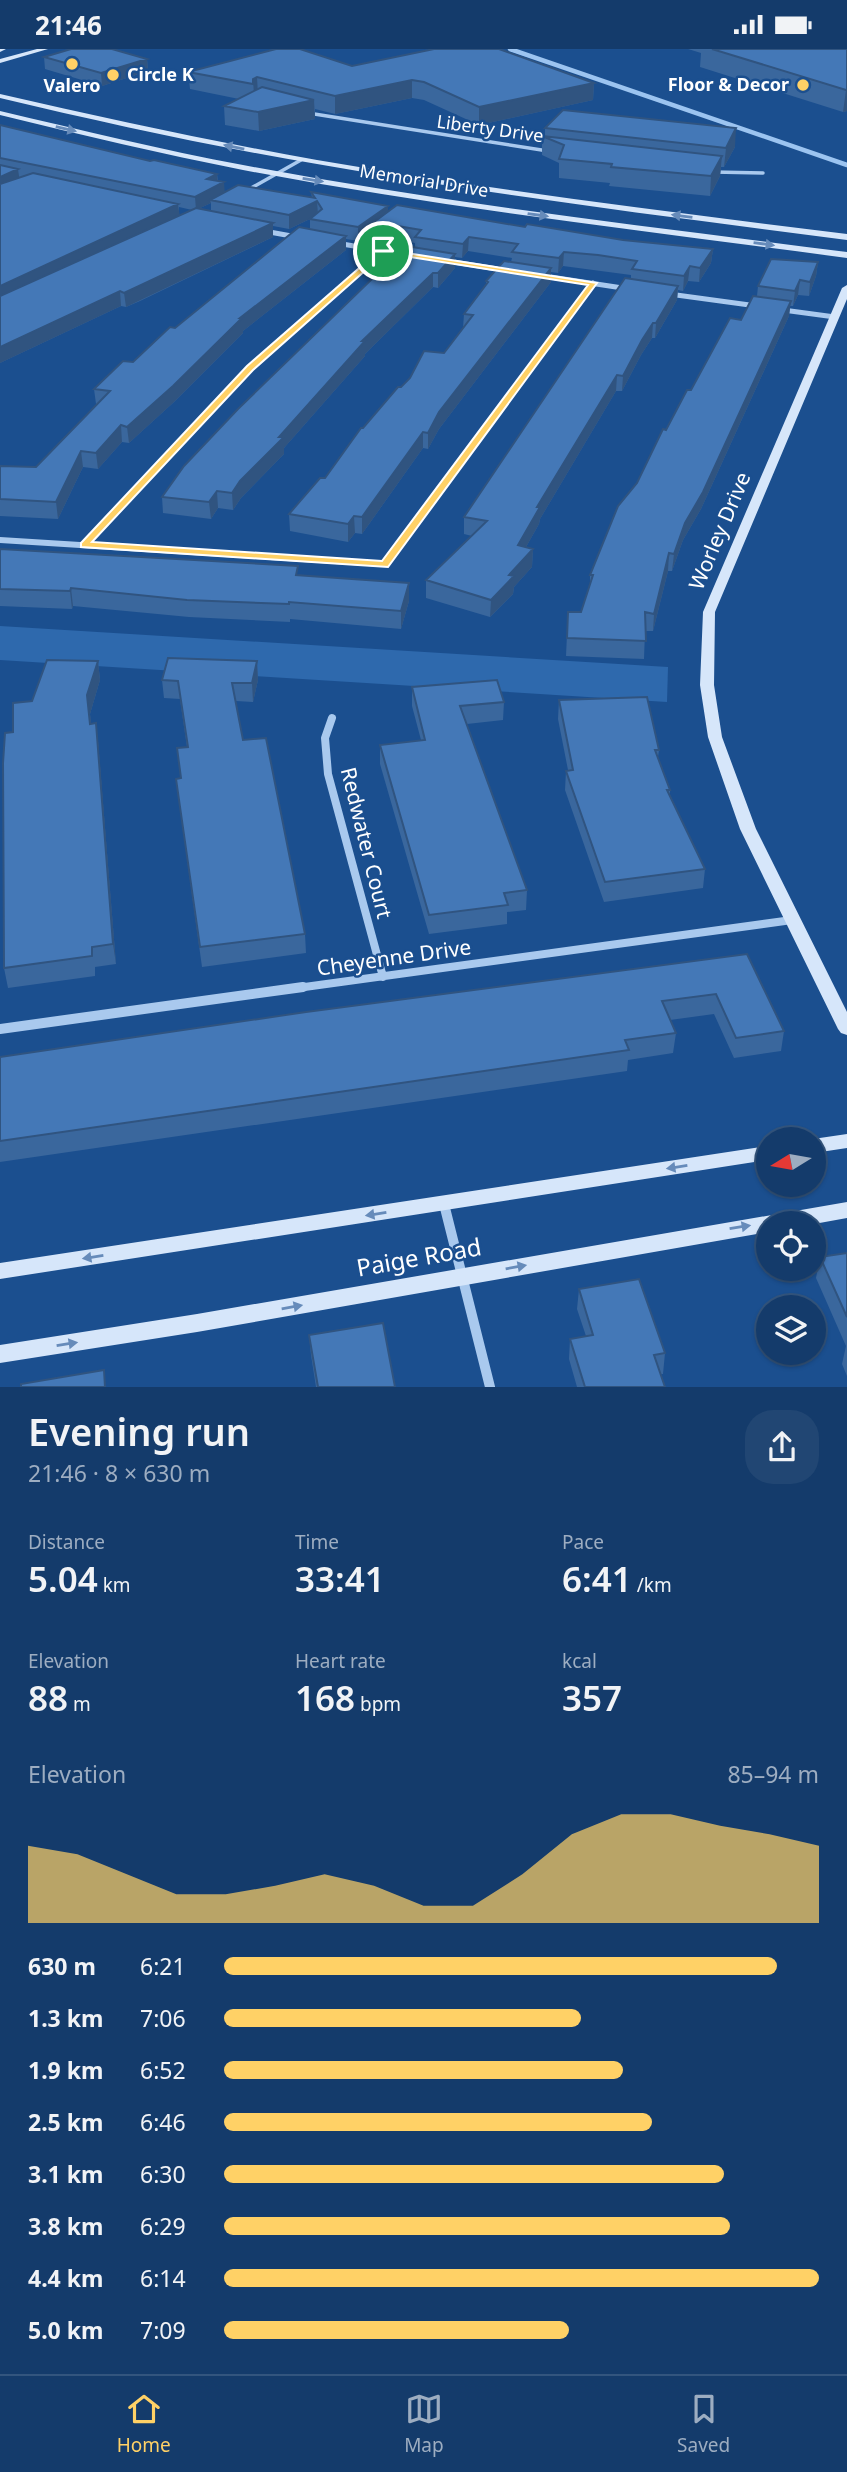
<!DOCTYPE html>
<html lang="en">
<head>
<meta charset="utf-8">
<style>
  body { margin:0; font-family:"Noto Sans",sans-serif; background:#214673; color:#f1f3f6; height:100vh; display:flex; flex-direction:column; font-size:26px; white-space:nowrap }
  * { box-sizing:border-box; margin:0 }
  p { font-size:23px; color:#9dadc1 }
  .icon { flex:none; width:38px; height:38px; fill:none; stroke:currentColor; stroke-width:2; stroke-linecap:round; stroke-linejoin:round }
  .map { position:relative; height:1338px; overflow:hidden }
  .details { display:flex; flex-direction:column; background:#143b6b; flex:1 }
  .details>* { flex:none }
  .needle { width:46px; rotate:259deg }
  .buttons { position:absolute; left:756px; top:1078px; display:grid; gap:14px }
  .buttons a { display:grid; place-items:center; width:70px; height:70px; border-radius:50%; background:#143b6b; box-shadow:0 2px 5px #0004,0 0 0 2px #33557e; font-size:35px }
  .pin { position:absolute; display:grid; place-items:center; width:60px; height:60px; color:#fff; margin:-30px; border:4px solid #fff; border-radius:50%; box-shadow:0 2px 7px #0007 }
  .round { display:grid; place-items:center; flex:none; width:74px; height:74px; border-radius:28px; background:#214673 }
  .headline { display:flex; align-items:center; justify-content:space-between; height:119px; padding:0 28px }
  h1 { font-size:38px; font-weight:600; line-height:52px }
  .metrics { display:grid; grid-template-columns:repeat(3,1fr); gap:10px; height:119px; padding:7px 28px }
  .metrics div { display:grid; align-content:center }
  .metrics b { font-size:35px; font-weight:600 }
  .metrics small { font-size:19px; font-weight:400 }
  .metrics p { font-size:19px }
  .chart { height:196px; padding:14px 28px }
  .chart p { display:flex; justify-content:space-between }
  .chart svg { width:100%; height:126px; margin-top:7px; fill:#ffd166; opacity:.7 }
  ul { padding:0 28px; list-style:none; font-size:23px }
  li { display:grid; grid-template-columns:112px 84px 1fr; align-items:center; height:52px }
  li i { height:18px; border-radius:9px; background:#ffd166 }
  .status { display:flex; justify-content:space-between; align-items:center; height:49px; padding:0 35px; background:#143b6b; direction:ltr }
  .status svg { height:19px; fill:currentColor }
  .dock { display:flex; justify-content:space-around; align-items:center; height:98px; border-top:2px solid #33557e; background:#143b6b; font-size:19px; color:#9dadc1 }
  .dock a { display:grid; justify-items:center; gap:4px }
  .dock .on { color:#ffd166 }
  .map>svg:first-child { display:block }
</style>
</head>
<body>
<div class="status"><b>21:46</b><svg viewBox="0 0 49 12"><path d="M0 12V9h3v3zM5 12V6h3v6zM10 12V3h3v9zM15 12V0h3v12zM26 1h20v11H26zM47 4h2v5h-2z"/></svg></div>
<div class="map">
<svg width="847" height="1338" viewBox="0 0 847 1338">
  <rect width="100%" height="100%" fill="#1b4f8f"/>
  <path fill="#2e69ad" d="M0,577L668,618L667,653L0,611Z"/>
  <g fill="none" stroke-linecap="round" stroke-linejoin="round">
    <path stroke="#9cc4f0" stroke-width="4.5" d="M510,0L847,116"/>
    <path stroke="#a9c9ee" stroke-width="3.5" d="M308,64L548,102
      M713,123L763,124
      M244,143L301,111"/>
    <path stroke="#a9c9ee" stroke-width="5" d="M264,182L297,188
      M336,194L408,206
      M447,212L504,221
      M544,227L629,240
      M669,245L757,257
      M783,261L835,268
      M205,367L250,319L383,202
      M494,367L593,234"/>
    <path stroke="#a9c9ee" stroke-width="6" d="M0,491L384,515L495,365
      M85,496L207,365"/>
    <path stroke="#a9c9ee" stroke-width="8" d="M332,669L325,689L328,725L383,928
      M290,940L792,871"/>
    <path stroke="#a9c9ee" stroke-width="10" d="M0,980L303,938
      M444,1155L490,1338"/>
    <path fill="#d6e6fa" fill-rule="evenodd" d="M0,0H6L0,3Z
      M37,0H48L0,14V10Z
      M0,45C105,69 210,92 317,111C493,141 670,163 847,185V191C670,168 493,146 317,115C210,97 105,74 0,49Z
      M0,62C81,81 162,101 243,116C443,154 646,177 847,203V209C646,182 443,159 243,121C162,105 81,86 0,66Z
      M847,236V250L715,563L714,636L722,688L756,780L847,963V986L841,984L838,980L740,780L708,688L700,636L703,563L842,239Z
      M847,1085V1099L814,1104L813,1090Z
      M768,1097V1111L0,1230V1214Z
      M847,1153V1169L814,1175L768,1174V1183L197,1283L0,1314V1296L197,1265Z"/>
  </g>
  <path fill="#3a679d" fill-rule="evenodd" d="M688,0H847V62L843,63L700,18L701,4Z
    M44,8L147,10L148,22L102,37L45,20Z
    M352,17L594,34L593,51L479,76L424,51L412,49L335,65L315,60V70L259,82L225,76L224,57L239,50L190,40L188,23Z
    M0,76L150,112L217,125L218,132L225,143L312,149L311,143L388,157V163L525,178L623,191L713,200L711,214L699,233L688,232L683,242L678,241L677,251L655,289H652L641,306L622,342H616L540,470L539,475L526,498L533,500L532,518L514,538L513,545L490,568L426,549V531L472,487L464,485V468L631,230V226L563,217L558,224L551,223V233L439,380L428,400L423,399L362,485L355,484L348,493L290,482L289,465L325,429L363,379L401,338L444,304L463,279L464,265L486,235V232L511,213L512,209L468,202L462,209L455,208V219L438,239L433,238L365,305V307L284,399V405L241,449L233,461L218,459L211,470L163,464L162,448L415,198V194L374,187V181L358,192L346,190V201L243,282V284L174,353L129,394L122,393L98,420L83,418L58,470L0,467V417L36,418L97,356L96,355L94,340L133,313L175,279L310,181V170L289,180L273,177V188L140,252L126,258L121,257L0,314ZM211,154V162L200,159ZM179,158L192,161L179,166Z
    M545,79L735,98L724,118H721L720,127L710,147L609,137L610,134L559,129V114L542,106V87H545Z
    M818,213L816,227L809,247L798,246L793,257H790L789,267L701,460L683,491L672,522H668L653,582H645L644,610L566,607L568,563H581L590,536V526L666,381L691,341L741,271L757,247L758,237Z
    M0,500L298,526L409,552L401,580L290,570V573L189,568L73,557L72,560L0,557Z
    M98,612L100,631L90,665L91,674L98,692L116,915L95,918V927L8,939L4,919L13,683L32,652Z
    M257,612L258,631L253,653L236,652L243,691L305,885L306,904L202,918L176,730L181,729L177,699L187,698L180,650L164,649L162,631Z
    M412,638L504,653L503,671L467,675L527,841L526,861L507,863V875L429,885L380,715V696L421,691L412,657Z
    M559,651L659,701L658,708L670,741V746L705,820L703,839L604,853L565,741L566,722L568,721L558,670Z
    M747,905L784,982L781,1002L734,1009L714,965L670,971L676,984L673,1004L628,1011L627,1022L0,1113V1008Z
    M847,1204V1327L842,1315L846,1297L816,1229L820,1208Z
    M579,1240L665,1304L663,1325H660L665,1338H577L569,1310L570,1290L586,1287L577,1260Z
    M309,1286L395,1338H316L311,1306Z"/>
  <path fill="#305480" d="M147,10L148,22L102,37L101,24Z
    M257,28L258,46L254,47L253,30Z
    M412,31V49L335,65V47Z
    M594,34L593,51L479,76V58Z
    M846,41H847V62L843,63Z
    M314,51L315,70L259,82L258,63Z
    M736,79L735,98L724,118L726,99Z
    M722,107L720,127L710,147L711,127Z
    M18,120L20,134L0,142V128Z
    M217,125L218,136L224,133L225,147L210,151L211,154L196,161L195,148L207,130Z
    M317,152L318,166L289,180V166Z
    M178,155L180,169L0,252V237Z
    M388,157V170L374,173V181L358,192V178Z
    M273,174V188L126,258L124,244Z
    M346,187V201L243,282V284L174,353L129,394L127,378L240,269Z
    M469,188L468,202L462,209L463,195Z
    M713,200L711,214L699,233L700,219Z
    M564,203L563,217L558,224L559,209Z
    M455,205V219L438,239V224Z
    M818,213L816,227L809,247L810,233Z
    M690,217L688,232L683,242L684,227Z
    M551,219V233L439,380L428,400V384L439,363Z
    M433,224V238L365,305V307L284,399V405L241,449L233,461L232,444L240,432L362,292Z
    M800,231L798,246L793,257L795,242Z
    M678,237L677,251L655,289L656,274Z
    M120,242L121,257L0,314V298Z
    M791,252L789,267L701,460L683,491L672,522L674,505L685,474Z
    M653,274L652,289L641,306L622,342L623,327L642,291Z
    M617,326L616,342L540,470L539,475L517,514L518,496L537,458Z
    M121,376L122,393L98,420L96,404Z
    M423,383V399L362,485V468Z
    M81,402L83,418L58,470L56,453Z
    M217,442L218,459L211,470L209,453Z
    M354,467L355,484L348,493V475Z
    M533,500L532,518L514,538L513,545L490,568L491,551L509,526Z
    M669,504L668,522L653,582L654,565Z
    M409,534V552L401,580V562Z
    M71,539L73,557L72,560L70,542Z
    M98,612L100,631L90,665L92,693L87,646Z
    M257,612L258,631L253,653L252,634Z
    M96,674L98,692L116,915L113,895Z"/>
  <path fill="#4478b7" stroke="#305480" stroke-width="2" d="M71,0H112L147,10L101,24L44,8Z
    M276,0H300L352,17L434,0H499L594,34L479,58L424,33L412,31L335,47L257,28L253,30V35L188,23Z
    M712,0H847V41H846Z
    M262,38L314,51L258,63L224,57Z
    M563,61L736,79L726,99L545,79Z
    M0,76L150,112L154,111L217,125L207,130L224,133L195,148L0,109Z
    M542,87L722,107L711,127L611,118L612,115L559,110L564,96Z
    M0,116L18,120L0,128Z
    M33,124L178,155L0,237V135Z
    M238,136L315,149L311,143L388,157L358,178L310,170L322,160L317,152L289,166L210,151Z
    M397,156L525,178L527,175L623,191L713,200L700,219L690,217L684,227L632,220L637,212L598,206L564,203L559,209L512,203L518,195L469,188L463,195L415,188L421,181L374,173Z
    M196,159L273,174L139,237L124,244L120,242L0,298V247Z
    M299,178L346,187L240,269H242L173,337L127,378L121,376L96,404L81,402L56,453L0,450V417L36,418L110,342L94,340L123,312L133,313L170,278L175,279Z
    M406,197L455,205L438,224H433L362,292H365L279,388H284L240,432L232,444L217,442L209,453L162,448L184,417L238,360Z
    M771,210L818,213L810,233L800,231L795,242L758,237Z
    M504,212L551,219L439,363L428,384L423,383L362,468L354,467L348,475L289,465L320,429H325L361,379H363L398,338H401L410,329L424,302L444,304L473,266L464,265L488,233L486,232Z
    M625,229L678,237L656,274H653L642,291L623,327L617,326L537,458H540L518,496L533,500L509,526L514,527L491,551L426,531L487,472L464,468Z
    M753,247L791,252L703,443L685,474L674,505L669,504L654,565L645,563L646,592L567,589L568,563H581L593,526H590L618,457L637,434L663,380L666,381L687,341H691L730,269L741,271Z
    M0,500L298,517L296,526L409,534L401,562L289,553V555L187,551L71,539L70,542L0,540Z
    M168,609L257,612L252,634H232L243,691L266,689L305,885L200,898L176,730L181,729L177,699L188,698L178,632L162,631Z
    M47,611L98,612L87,646L90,675L96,674L113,895L92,898V907L4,919L3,714L5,684L13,683V654L32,652Z
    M497,631L504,653L460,657L527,841L504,844L508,856L429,866L380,696L425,691L412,638Z
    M647,648L659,701H655L670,741H667L705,820L605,833L566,722L573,721L559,651Z
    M747,905L784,982L736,989L716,945L662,952L676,984L625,991L629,1001L0,1092V1008L306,963Z
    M847,1204V1268L820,1208Z
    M639,1230L665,1304L654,1306L665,1338H585L570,1290L593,1286L579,1240Z
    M383,1274L395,1338H318L309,1286Z
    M104,1321L105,1338H21V1335Z"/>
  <defs><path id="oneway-solid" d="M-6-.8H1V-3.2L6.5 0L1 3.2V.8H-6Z" transform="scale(1.75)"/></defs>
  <g fill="#668bba">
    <use href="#oneway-solid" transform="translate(66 80) rotate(13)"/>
    <use href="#oneway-solid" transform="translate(234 98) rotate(-169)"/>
    <use href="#oneway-solid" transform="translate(313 131) rotate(9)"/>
    <use href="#oneway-solid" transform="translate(538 166) rotate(8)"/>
    <use href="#oneway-solid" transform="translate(682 167) rotate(-173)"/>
    <use href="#oneway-solid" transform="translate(764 195) rotate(7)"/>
    <use href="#oneway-solid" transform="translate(677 1118) rotate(171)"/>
    <use href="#oneway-solid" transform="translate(376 1165) rotate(171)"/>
    <use href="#oneway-solid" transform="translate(740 1178) rotate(-9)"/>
    <use href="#oneway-solid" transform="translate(93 1208) rotate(171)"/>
    <use href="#oneway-solid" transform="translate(516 1218) rotate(-10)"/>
    <use href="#oneway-solid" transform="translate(292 1258) rotate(-10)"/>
    <use href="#oneway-solid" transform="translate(67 1295) rotate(-9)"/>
  </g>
  <path fill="#ffd166" stroke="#fff" stroke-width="2" fill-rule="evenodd" d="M381,200L597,234L388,518L81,498V494L247,317ZM385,204L588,236L382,512L92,493L253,321Z"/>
  <g fill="#ffd166" stroke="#1b4f8f" stroke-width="2.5">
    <circle cx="72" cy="15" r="7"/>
    <circle cx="113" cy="26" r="7"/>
    <circle cx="803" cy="36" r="7"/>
  </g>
  <g text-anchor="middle" stroke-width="5" stroke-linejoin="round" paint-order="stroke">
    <g font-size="18" font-weight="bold" fill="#fff" stroke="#1b4f8f" text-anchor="start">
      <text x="127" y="32">Circle K</text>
      <text x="789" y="42" text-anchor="end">Floor &amp; Decor</text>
      <text x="72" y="43" text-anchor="middle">Valero</text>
    </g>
    <g font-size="18" fill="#fff" stroke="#1b4f8f">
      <text transform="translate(490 80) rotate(8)" y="6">Liberty Drive</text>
      <text transform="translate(424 132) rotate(9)" y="6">Memorial Drive</text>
    </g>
    <g font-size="21" fill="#fff" stroke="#1b4f8f">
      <text transform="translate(720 482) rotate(-67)" y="7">Worley Drive</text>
      <text transform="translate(366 794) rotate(76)" y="7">Redwater Court</text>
      <text transform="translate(394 909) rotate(-8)" y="7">Cheyenne Drive</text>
    </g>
    <g font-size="24" fill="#fff" stroke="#1b4f8f">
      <text transform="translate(419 1209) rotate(-10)" y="8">Paige Road</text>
    </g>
  </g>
</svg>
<div class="buttons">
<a><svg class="needle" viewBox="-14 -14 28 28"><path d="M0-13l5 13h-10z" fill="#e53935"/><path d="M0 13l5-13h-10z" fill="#9dadc1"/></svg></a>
<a><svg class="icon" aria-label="locate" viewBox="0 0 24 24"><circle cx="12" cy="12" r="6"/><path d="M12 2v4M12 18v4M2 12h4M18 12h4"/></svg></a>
<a><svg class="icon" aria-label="layers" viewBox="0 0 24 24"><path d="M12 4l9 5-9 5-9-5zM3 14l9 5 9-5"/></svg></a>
</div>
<div class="pin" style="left:383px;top:202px;background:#1e9e55"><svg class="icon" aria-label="arrive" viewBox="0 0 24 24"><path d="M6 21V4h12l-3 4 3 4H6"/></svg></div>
</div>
<section class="details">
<div class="headline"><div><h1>Evening run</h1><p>21:46 · 8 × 630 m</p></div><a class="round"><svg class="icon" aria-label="share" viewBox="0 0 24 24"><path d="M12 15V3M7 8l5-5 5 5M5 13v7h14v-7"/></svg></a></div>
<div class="metrics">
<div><p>Distance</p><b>5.04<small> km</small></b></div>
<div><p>Time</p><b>33:41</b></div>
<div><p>Pace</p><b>6:41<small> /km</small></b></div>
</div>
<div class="metrics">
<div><p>Elevation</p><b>88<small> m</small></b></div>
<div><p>Heart rate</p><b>168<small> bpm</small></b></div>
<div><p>kcal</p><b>357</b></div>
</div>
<div class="chart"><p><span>Elevation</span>85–94 m</p>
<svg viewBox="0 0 160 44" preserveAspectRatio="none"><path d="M0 44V17L10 20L20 27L30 34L40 34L50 31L60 27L70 31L80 38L90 38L100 27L110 13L120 6L130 6L140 10L150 13L160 17V44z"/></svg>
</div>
<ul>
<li><b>630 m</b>6:21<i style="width:93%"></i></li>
<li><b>1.3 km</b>7:06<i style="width:60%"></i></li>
<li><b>1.9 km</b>6:52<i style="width:67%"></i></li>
<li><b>2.5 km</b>6:46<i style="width:72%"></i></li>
<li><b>3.1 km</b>6:30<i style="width:84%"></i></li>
<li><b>3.8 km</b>6:29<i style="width:85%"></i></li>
<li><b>4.4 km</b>6:14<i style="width:100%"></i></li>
<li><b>5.0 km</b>7:09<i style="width:58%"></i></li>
</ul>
</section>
<nav class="dock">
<a class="on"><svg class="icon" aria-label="home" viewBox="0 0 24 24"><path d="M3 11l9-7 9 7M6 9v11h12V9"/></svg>Home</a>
<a><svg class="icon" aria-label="map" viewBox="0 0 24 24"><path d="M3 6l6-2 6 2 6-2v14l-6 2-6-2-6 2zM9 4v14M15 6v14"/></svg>Map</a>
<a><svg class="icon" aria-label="saved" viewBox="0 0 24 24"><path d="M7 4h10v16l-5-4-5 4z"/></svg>Saved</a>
</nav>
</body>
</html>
